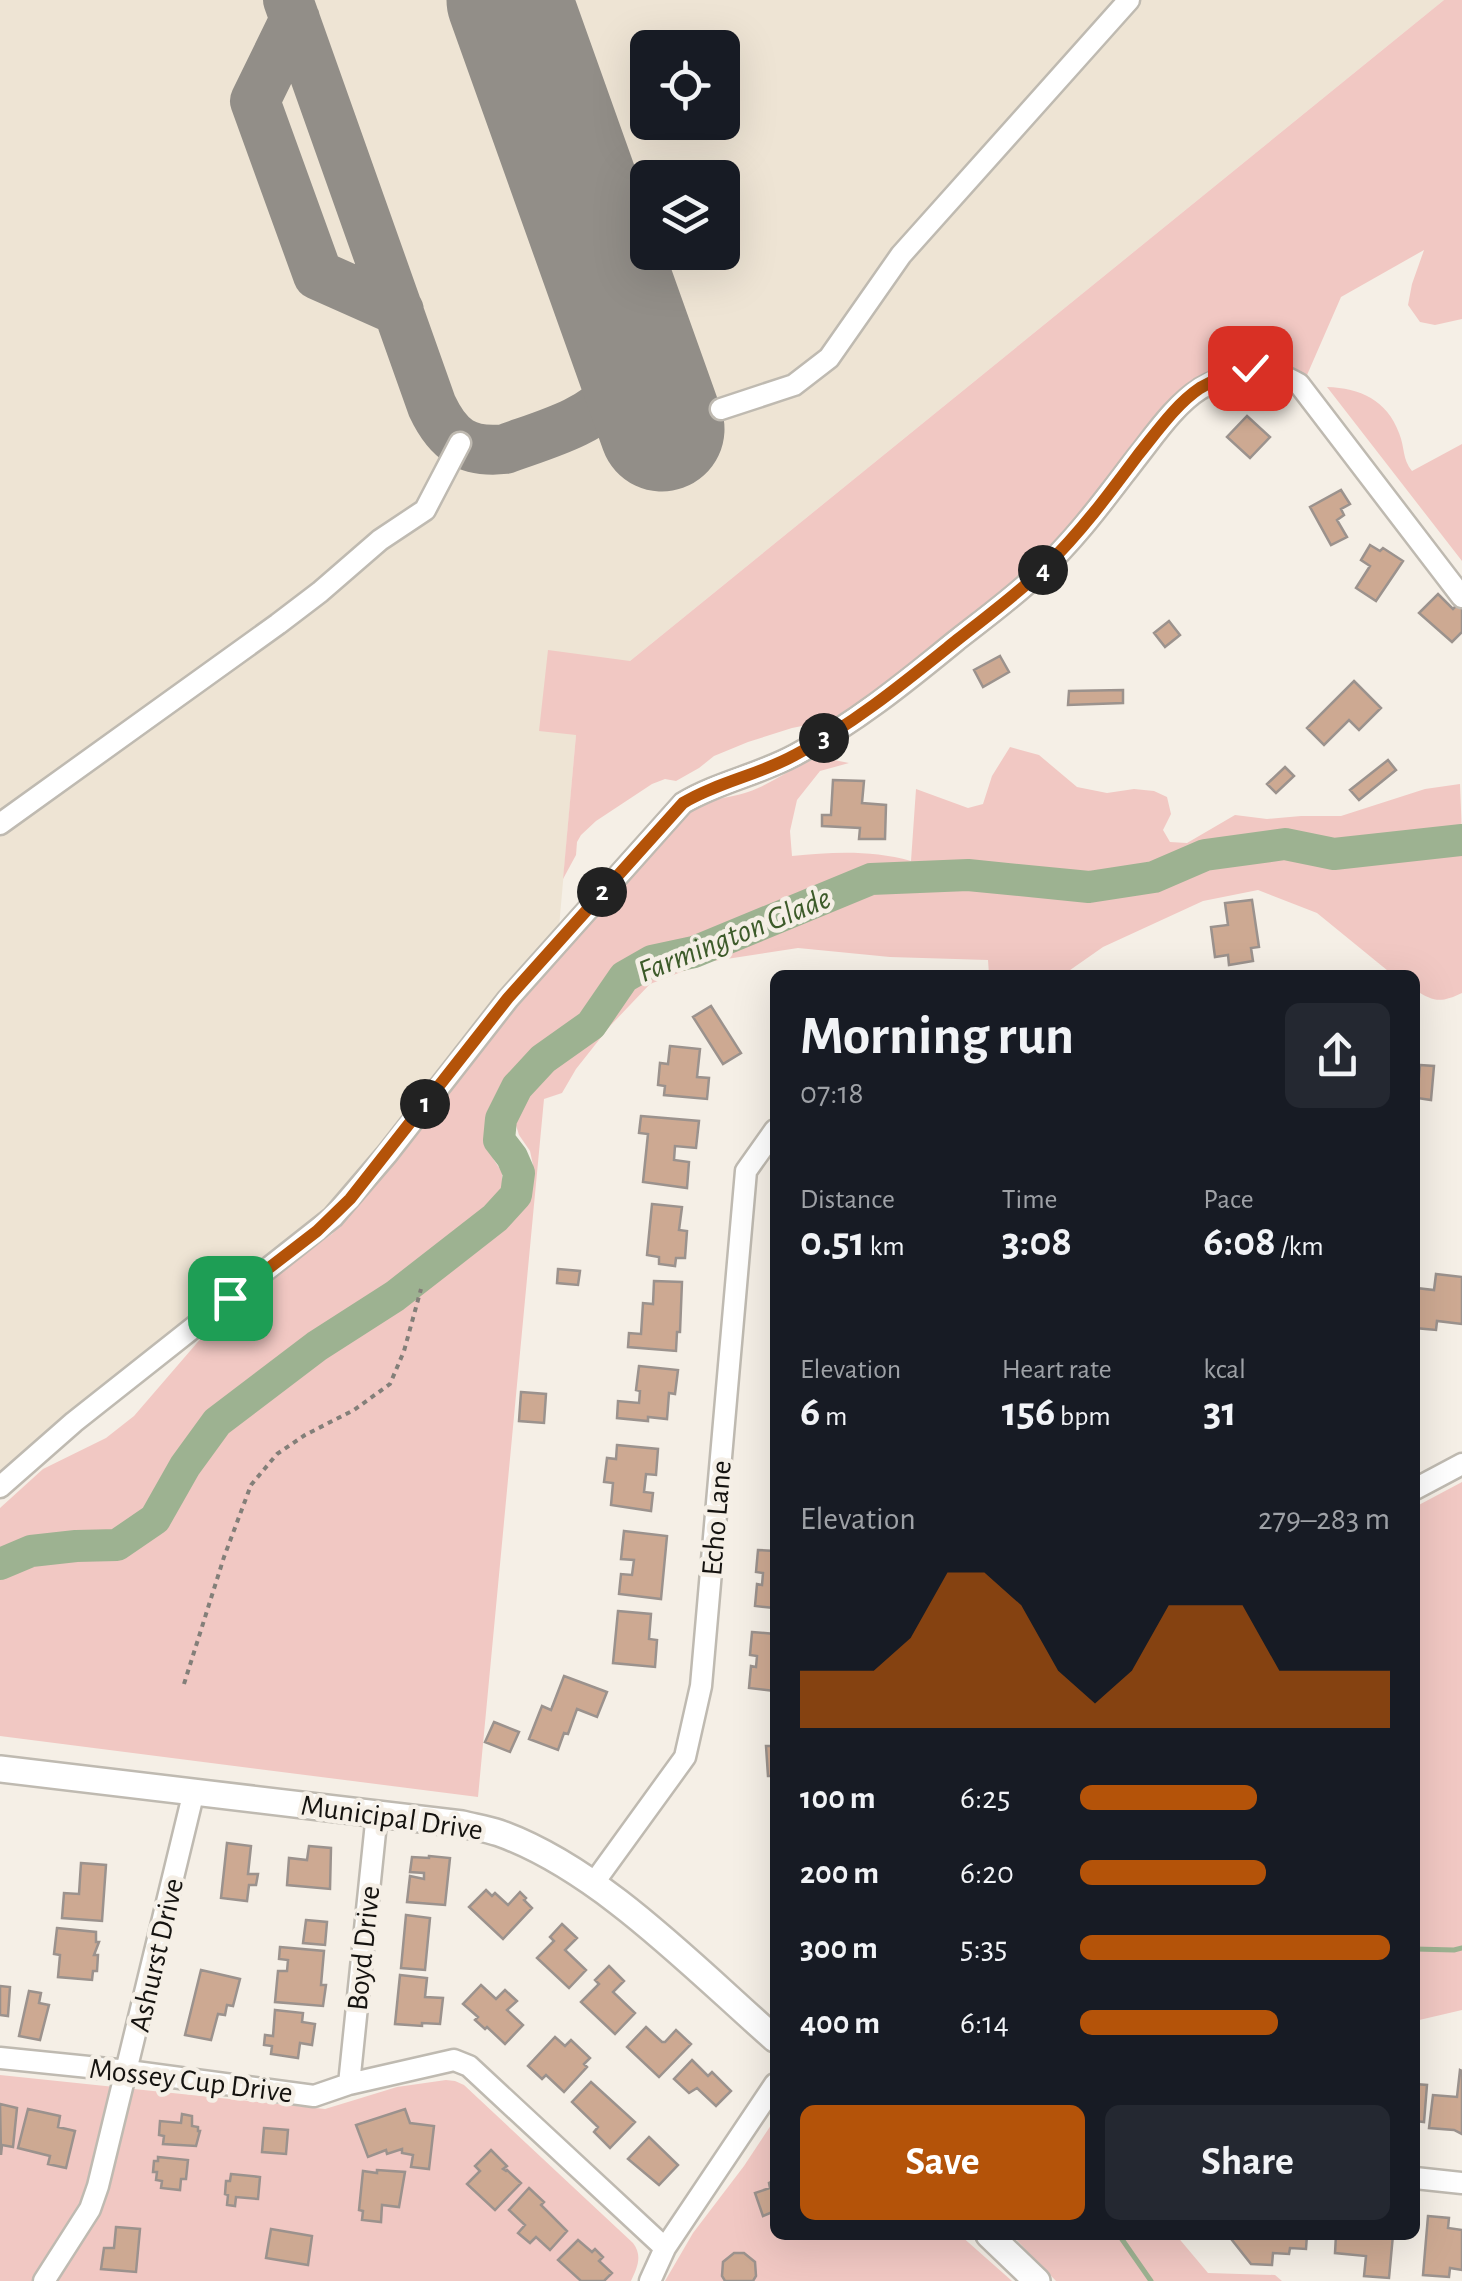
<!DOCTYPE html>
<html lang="en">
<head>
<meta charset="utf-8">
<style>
  body { margin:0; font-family:"Alegreya Sans",sans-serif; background:#242831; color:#f1f3f6; height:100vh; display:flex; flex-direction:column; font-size:38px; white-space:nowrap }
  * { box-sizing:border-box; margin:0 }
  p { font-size:32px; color:#9ea1a6 }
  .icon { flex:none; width:55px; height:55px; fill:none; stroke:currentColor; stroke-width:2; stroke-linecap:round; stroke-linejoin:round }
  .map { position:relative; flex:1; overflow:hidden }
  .drawer { position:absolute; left:770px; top:970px; width:650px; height:1270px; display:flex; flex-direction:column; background:#171b24; border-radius:15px; box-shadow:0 10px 40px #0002 }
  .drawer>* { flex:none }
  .buttons { position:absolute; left:630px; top:30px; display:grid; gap:20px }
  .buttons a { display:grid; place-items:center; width:110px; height:110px; border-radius:15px; background:#171b24; box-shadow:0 10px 40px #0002; font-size:50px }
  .pin { position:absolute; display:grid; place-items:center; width:85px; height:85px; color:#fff; margin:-42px; border-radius:20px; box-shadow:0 5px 15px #0006 }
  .km { position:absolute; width:50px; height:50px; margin:-25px; border-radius:50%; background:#222; color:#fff; font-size:28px; line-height:50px; text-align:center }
  .round { display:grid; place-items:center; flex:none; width:105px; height:105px; border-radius:15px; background:#242831 }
  .headline { display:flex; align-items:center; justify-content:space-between; height:170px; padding:0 30px }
  h1 { font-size:55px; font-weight:700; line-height:75px }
  .metrics { display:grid; grid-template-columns:repeat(3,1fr); gap:15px; height:170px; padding:10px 30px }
  .metrics div { display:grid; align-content:center }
  .metrics b { font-size:42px; font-weight:700 }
  .metrics small { font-size:28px; font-weight:400 }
  .metrics p { font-size:28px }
  .chart { height:280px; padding:20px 30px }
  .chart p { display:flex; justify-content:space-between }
  .chart svg { width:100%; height:180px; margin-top:10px; fill:#b45309; opacity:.7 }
  .cta { display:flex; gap:20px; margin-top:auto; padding:20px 30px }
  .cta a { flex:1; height:115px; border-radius:15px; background:#b45309; color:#fff; font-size:40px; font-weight:700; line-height:115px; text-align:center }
  .cta a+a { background:#242831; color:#f1f3f6 }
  ul { padding:0 30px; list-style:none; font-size:32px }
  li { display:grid; grid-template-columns:160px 120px 1fr; align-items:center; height:75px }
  li i { height:25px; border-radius:12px; background:#b45309 }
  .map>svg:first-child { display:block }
</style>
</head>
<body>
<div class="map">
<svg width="1462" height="2281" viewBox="0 0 1462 2281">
  <rect width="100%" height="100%" fill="#f5efe6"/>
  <path fill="#eee4d4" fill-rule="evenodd" d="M0,0H1444L630,661L576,735L559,927L471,1029L390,1136L318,1219L75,1408L0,1477ZM648,48H722V122H648ZM648,178H722V252H648Z"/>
  <path fill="#f1c8c3" d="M1444,0H1462V319L1435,325L1420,322L1408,305L1412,284L1424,250L1341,297L1307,375L1266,358H1248L1225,367L1143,436L1055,544L975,615L842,718L792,728L748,742L714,756L699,768L676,781L665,779L652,784L596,821L581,835L577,842L576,855L563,879L576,735L539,731L548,650L630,661Z
    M1327,387C1360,388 1387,400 1399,433C1405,447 1402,459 1412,471L1462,444V561Z
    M1010,747L1039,755L1077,787L1107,793L1134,789L1154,791L1167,797L1171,814L1163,830L1170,842L1187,843L1235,815L1267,819L1301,816H1341L1425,789L1460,784L1462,835L1433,836L1344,848L1278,838L1195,853L1154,873L1089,883L968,873L870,876L696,948L647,959L622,974L591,1019L563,1041L535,1056L499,1100L488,1129L490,1146L494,1160L502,1172V1184L498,1198L486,1211L420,1263L382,1299L218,1411L145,1518L126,1533L111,1540L35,1544L0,1557V1508L43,1469L106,1438L134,1416L215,1322L267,1280L332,1234L396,1158L517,1001L684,815C712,794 730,801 758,788C778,779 796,767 814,756L849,763L820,771L797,800L790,831L792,856C833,852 871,850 911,861L916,789L968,808L983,804L992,776Z
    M1462,845V993C1441,1003 1434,1002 1415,990V975H1393L1317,913L1258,890L1203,901L1103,947L1063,975H989L988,960L890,957L798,948L707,962L650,984L610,1026L576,1069L562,1093L544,1099L478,1797L0,1736V1568L31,1556L118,1552L134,1543L158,1524L164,1515L222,1424L364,1321L431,1279L500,1227L522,1202L532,1185L533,1165L530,1151L519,1135L515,1122L516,1111L532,1079L546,1072L573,1047L598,1021L626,983L652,965L701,953L874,884L908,880L968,878L1090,890L1158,881L1200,864L1263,851L1283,850L1336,862L1404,851Z
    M1462,1482V2010L1415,2021V1507Z
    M0,2075L325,2109L397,2087L446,2080L455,2081L464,2085L633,2243C643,2256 637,2268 631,2281H0Z
    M775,2119V2235H960L1012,2281H665L693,2233L744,2166Z
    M1012,2235H1176L1208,2273L1275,2275L1282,2281H1056Z"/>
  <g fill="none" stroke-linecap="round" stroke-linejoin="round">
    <path stroke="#9db291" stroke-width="5" d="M1415,1949L1454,1950L1462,1948
      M1119,2235L1151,2281"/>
    <path stroke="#9db291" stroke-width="32" d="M0,1564L31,1551L76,1546L117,1545L155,1519L185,1466L217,1422L317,1346L395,1296L495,1218L516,1195L519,1173L512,1157L499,1140L501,1119L517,1087L543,1059L591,1025L624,977L652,961L694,952L871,879L968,875L1089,887L1154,877L1205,855L1285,844L1334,854L1462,840"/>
    <path stroke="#928e88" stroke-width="50" d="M288,0L432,406C448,440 466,453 505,449C540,436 594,422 616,391C627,376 627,355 628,337
      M295,19L255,101L318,275L399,311"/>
    <path stroke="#928e88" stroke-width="125" d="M509,0L662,429"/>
  </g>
  <path fill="#cda992" stroke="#9b928d" stroke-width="2.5" d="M1247,416L1270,437L1250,458L1227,437Z
    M1341,490L1350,504L1341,509L1344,515L1337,520L1347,537L1331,545L1310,507Z
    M1370,545L1380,551L1383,548L1403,561L1376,601L1356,588L1370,566L1361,560Z
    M1438,594L1453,609L1457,605L1462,609V632L1452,642L1419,613Z
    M1169,621L1180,635L1165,647L1154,633Z
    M1000,656L1009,672L983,687L974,670Z
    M1354,681L1381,708L1359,730L1349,720L1324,745L1307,728Z
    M1123,690V703L1068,705L1069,691Z
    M1388,760L1396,770L1359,800L1350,790Z
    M1285,767L1294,776L1276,793L1267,784Z
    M833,780L864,781L862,803L886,805L885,839H859L860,828L822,826V815H831Z
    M1252,900L1259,947L1251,948L1253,961L1229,965L1228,955L1215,957L1211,927L1228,925L1225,903Z
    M711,1006L741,1053L723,1064L693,1017Z
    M670,1046L700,1049L697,1077L709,1078L707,1099L664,1095L665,1086L658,1085L660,1063L668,1064Z
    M1420,1065L1434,1066L1431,1100L1417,1098Z
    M641,1116L699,1121L696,1148L675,1146L674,1160L689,1162L687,1188L643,1182L648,1134L639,1133Z
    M652,1204L682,1207L679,1230L687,1231L685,1258H676L675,1266L659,1264V1257L647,1255Z
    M558,1269L580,1271L578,1285L557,1283Z
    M1436,1274L1462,1277V1324L1437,1321L1436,1330L1415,1328L1416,1288L1434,1290Z
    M654,1281L682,1282L680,1332H677L676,1351L628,1347L629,1333L641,1334L643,1303L653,1304Z
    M639,1366L678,1370L675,1394L669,1393L667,1419L648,1417V1421L617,1418L618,1401L639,1403L640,1391L636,1390Z
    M521,1392L546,1394L544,1423L519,1421Z
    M617,1445L658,1449L656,1475L646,1474L644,1492L653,1493L651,1511L611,1505L613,1483L604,1482L607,1458L616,1459Z
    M624,1531L667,1536L661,1599L619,1594L621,1574L632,1575L634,1560L621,1559Z
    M758,1550L775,1551V1608L755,1606L757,1584L762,1585L763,1573L756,1572Z
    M618,1611L651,1614L649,1639L657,1640L655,1667L613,1663Z
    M752,1632L775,1634V1691L749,1688L751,1666L756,1667L757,1656L750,1655Z
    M564,1676L607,1692L597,1717L577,1709L568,1734L564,1733L558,1750L529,1739L542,1706L551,1710Z
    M494,1722L519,1732L510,1752L485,1742Z
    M772,1725H775V1776H768L766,1746H773Z
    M227,1843L251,1846L248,1874H258L256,1885H249L247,1901L221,1898Z
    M309,1846L331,1848L330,1889L287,1885L289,1858L307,1860Z
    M429,1856L450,1858L445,1905L407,1902L410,1876L424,1879V1873L410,1872L412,1857L429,1858Z
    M81,1863L106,1865L102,1921L62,1918L64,1893L79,1894Z
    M486,1890L492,1896L495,1893L508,1905L520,1892L526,1898L524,1900L532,1908L503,1939L469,1907Z
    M406,1915L430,1918L425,1970L401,1968Z
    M306,1920L327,1922L325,1945L303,1943Z
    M562,1924L577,1938L565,1950L586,1970L569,1988L537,1958L554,1941L550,1937Z
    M57,1928L96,1932V1942H99L94,1955H98L97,1971H93L92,1980L58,1977L60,1955L54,1954Z
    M280,1947L324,1951L321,1985H326L323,2006L275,2002L278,1971H287L288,1960L279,1959Z
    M609,1966L624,1981L613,1992L635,2013L615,2034L581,2002L599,1984L595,1980Z
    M201,1970L240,1979L233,2006L227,2005L225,2015L218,2014L211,2040L185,2035Z
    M400,1975L427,1978L425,1997L443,1998L440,2024L422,2023V2026L395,2024Z
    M481,1985L496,1999L505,1990L517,2001L507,2010L523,2025L505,2044L487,2027L485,2029L475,2020L478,2017L463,2004Z
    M0,1986L10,1987L8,2016L0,2015Z
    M29,1991L41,1993L39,2003L49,2005L40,2040L19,2036Z
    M275,2010L303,2013L302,2022L315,2024L312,2045L300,2043L298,2058L271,2054L272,2046L264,2045L265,2035L273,2036Z
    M646,2027L662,2042H665L676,2030L691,2044L659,2077L627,2047Z
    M555,2037L565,2046L571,2040L590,2058L584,2064L587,2067L564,2092L546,2075L542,2079L528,2066Z
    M692,2060L708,2076L712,2072L731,2091L716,2106L697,2088L689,2093L674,2079Z
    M1460,2070L1462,2071V2134L1454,2130L1429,2128L1433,2095L1457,2097Z
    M591,2082L635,2122L610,2148L594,2132L598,2127L572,2102Z
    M1415,2084L1427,2085L1424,2122L1415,2121Z
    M0,2104L17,2108L13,2147L2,2145L1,2155Z
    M28,2109L60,2116L58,2127L75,2131L66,2168L48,2164L50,2156L18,2148Z
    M405,2109L410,2123L434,2126L429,2169L411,2167L413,2155L402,2153V2149L387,2154L386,2150L368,2157L356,2125Z
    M182,2114L192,2116V2126L198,2127V2131H200L196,2146L163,2144L164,2136L159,2135L160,2121L181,2123Z
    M264,2128L288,2130L286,2154L262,2152Z
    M649,2137L678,2165L659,2185L628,2159Z
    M491,2150L507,2166L503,2169L506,2171L507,2170L521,2183L495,2210L467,2184L480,2171L475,2166Z
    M158,2157L188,2160L186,2179H181L180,2190L161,2188L162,2181L156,2180L157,2172H153L154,2161H158Z
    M377,2170L405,2172L399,2207L382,2205L381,2222L362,2220L363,2211L359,2210L363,2171L377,2173Z
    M231,2174L260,2177L258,2199L236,2197L235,2206L227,2205L228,2195L225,2194L226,2181H230Z
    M775,2180V2211L763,2216L755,2193L770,2188L769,2183Z
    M529,2188L544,2202L541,2205L567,2231L550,2250L536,2237L530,2243L518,2233L525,2225L509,2210Z
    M1428,2216L1449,2218L1448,2228L1462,2230V2270L1450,2268L1449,2277L1423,2275Z
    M116,2227L140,2229L136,2272L101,2269L104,2248H114Z
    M271,2229L312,2236L308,2265L266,2258Z
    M1228,2235H1307L1306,2249L1290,2248L1289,2254L1273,2253L1272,2265L1251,2264Z
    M1336,2235H1393L1389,2278L1364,2276L1366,2256L1335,2253Z
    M578,2240L592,2252L595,2249L603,2257L599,2261L612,2273L604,2281H581L558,2260Z
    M734,2253H744L755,2262L756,2276L753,2281H725L722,2276L723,2262Z"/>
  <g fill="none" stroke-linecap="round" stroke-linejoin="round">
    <g stroke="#bfbab1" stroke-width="25">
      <path id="minor" d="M721,409L794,385L829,358L901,255L1129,0
        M0,824L278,624L320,592L380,540L425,510L460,443
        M0,1487L74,1422L333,1217L387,1154L508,999L683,803C718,782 758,775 795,755C854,724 906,682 957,640C985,618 1014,597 1040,572C1077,538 1107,496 1138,456C1156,433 1176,404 1200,389C1206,385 1214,382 1221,379C1255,363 1267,367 1299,384L1462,597
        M1415,1489L1462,1464
        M593,1884L685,1757L701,1686L746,1171L775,1130
        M0,2058L128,2071L314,2096L349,2084L454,2060L469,2066L665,2248
        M349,2084L377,1813
        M1415,2178L1462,2183
        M44,2281L90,2209L98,2186L194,1791
        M650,2281L665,2248L775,2084"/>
    </g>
    <g stroke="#bfbab1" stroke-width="30">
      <path id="major" d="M0,1769L462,1824C474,1827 487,1829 499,1833C600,1869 695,1969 775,2039
        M989,2235L1037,2281"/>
    </g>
    <path stroke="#837f79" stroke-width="4" stroke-dasharray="5 5" stroke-linecap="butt" d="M184,1684L224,1557L251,1485L277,1454L305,1435L354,1410L390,1384L404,1351L421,1289"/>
    <use href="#minor" stroke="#fff" stroke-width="20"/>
    <use href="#major" stroke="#fff" stroke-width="25"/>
  </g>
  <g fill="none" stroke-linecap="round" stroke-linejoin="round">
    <g stroke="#fff" stroke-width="20">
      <path id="route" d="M230,1298L317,1231L350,1199L508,998L683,803C718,782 759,775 795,755C854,724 906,681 957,640C987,616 1018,594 1045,567C1080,533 1109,494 1138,455C1156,433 1176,404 1200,388C1215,379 1233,372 1250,368"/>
    </g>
    <use href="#route" stroke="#b45309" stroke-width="12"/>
  </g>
  <g text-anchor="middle" stroke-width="9" stroke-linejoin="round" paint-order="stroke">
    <g font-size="30" fill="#151310" stroke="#f5efe6">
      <text transform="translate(716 1518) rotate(-85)" y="10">Echo Lane</text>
      <text transform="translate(392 1817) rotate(8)" y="10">Municipal Drive</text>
      <text transform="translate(363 1948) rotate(-84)" y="10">Boyd Drive</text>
      <text transform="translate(156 1955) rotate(-77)" y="10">Ashurst Drive</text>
      <text transform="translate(191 2080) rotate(7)" y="10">Mossey Cup Drive</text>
    </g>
    <g font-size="32" font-style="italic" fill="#3d5b2a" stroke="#f5efe6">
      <text transform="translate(734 934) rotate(-22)" y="11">Farmington Glade</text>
    </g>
  </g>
</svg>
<div class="buttons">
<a><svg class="icon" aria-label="locate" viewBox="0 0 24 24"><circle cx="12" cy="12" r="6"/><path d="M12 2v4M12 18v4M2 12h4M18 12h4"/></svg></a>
<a><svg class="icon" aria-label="layers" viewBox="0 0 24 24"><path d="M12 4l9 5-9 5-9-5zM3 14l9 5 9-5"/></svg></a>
</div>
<div class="pin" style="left:230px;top:1298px;background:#1e9e55"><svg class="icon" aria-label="arrive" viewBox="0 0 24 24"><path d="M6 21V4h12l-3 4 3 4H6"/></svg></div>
<div class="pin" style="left:1250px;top:368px;background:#d93025"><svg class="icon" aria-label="check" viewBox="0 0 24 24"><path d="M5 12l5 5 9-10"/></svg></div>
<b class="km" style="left:425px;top:1104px">1</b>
<b class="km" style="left:602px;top:892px">2</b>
<b class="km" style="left:824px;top:738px">3</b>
<b class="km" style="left:1043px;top:570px">4</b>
<section class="drawer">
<div class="headline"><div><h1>Morning run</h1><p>07:18</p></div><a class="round"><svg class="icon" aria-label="share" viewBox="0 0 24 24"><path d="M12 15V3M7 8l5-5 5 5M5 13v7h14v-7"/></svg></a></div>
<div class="metrics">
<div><p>Distance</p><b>0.51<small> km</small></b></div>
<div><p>Time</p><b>3:08</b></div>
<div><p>Pace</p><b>6:08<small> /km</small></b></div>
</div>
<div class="metrics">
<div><p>Elevation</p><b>6<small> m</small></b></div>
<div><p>Heart rate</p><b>156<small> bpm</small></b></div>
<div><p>kcal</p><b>31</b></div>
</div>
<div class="chart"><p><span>Elevation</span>279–283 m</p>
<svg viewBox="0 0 160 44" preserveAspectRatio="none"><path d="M0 44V30L10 30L20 30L30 22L40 6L50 6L60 14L70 30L80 38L90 30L100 14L110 14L120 14L130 30L140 30L150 30L160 30V44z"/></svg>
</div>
<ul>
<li><b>100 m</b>6:25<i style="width:57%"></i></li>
<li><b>200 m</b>6:20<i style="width:60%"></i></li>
<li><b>300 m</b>5:35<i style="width:100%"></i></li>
<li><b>400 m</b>6:14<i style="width:64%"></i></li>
</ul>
<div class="cta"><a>Save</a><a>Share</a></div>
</section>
</div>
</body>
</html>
